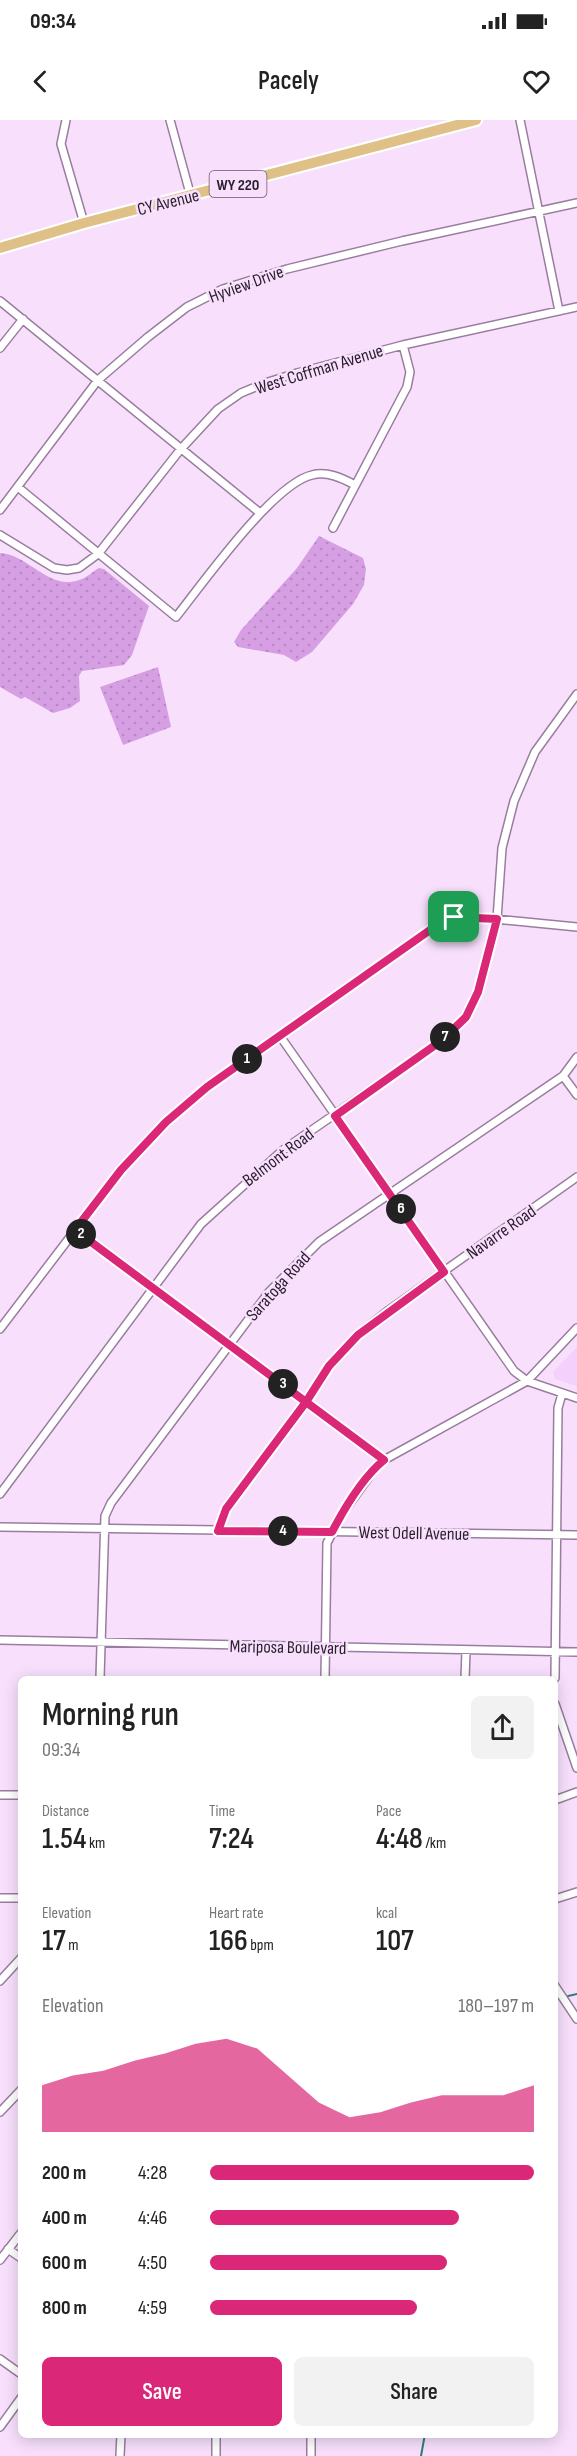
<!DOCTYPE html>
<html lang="en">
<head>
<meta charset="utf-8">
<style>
  body { margin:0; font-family:"Sofia Sans Condensed",sans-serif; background:#f2f2f2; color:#222; height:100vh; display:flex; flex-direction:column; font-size:22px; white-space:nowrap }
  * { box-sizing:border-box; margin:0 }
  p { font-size:20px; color:#767676 }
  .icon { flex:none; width:33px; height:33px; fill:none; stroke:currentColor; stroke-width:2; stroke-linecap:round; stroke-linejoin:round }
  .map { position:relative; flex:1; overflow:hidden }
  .side { position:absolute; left:18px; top:1556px; width:540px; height:762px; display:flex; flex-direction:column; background:#fff; border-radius:9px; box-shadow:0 3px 15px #0003 }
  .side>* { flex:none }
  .pin { position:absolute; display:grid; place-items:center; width:51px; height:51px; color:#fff; margin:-26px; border-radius:12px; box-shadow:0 3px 9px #0006 }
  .km { position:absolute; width:30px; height:30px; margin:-15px; border-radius:50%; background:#222; color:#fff; font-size:16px; line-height:30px; text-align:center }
  .round { display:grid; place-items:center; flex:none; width:63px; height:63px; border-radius:9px; background:#f2f2f2 }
  .summary { display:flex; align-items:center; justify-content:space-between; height:102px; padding:0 24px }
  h1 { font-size:33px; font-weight:600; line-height:45px }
  .figures { display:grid; grid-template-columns:repeat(3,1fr); gap:9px; height:102px; padding:6px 24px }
  .figures div { display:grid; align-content:center }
  .figures b { font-size:30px; font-weight:600 }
  .figures small { font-size:16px; font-weight:400 }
  .figures p { font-size:16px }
  .chart { height:168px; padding:12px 24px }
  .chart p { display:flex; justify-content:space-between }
  .chart svg { width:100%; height:108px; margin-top:6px; fill:#db2777; opacity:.7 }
  .button { display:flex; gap:12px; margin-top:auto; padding:12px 24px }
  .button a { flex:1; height:69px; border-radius:9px; background:#db2777; color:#fff; font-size:24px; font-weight:600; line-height:69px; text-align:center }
  .button a+a { background:#f2f2f2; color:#222 }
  ul { padding:0 24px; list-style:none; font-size:20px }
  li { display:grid; grid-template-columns:96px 72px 1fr; align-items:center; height:45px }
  li i { height:15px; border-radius:8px; background:#db2777 }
  .status { display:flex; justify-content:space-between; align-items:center; height:42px; padding:0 30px; background:#fff; direction:ltr }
  .status svg { height:16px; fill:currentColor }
  header { display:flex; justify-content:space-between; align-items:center; height:78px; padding:0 24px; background:#fff; font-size:27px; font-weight:600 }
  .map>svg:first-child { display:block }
</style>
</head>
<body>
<div class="status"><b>09:34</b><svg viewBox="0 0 49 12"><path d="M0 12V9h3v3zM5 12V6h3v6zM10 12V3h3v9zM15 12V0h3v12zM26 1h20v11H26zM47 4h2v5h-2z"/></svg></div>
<header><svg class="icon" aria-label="back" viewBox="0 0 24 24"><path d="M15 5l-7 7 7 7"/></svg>Pacely<svg class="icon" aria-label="heart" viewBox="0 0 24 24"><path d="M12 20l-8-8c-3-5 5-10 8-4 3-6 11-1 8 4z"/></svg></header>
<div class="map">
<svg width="577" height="2336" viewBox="0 0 577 2336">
  <defs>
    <pattern id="grass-dots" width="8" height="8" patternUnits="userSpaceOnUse" patternTransform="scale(1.5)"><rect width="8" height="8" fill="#d69fe3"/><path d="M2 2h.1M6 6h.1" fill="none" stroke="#b888c3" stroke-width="1.8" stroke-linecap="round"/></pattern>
  </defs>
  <rect width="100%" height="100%" fill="#f8e0fd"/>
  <path fill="#f4d0fc" d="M577,1227V1266L555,1259L553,1252Z"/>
  <path fill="url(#grass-dots)" d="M319,416L363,438L366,449L364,465L353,484L312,532L296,542L284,535L238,527L234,522L241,510L297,448Z
    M0,433C28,434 49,471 79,460C87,458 93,451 99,448L104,449L149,486L132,535L124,545L82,551L79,556L80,581L70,588L53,593L25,577L21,579L0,567Z
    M158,547L171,607L123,625L100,567Z"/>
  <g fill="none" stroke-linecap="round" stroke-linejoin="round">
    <path stroke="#347a83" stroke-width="2" d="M555,1879L577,1874
      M421,2336L425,2314"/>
    <g stroke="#997d9f" stroke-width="10">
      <path id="minor" d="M66,0L61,24L84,103
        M170,0L191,77
        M520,0L559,191
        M0,181L260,393
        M0,228L23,199
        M19,368L176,497C203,463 273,364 312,355C327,351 342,358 355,365
        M0,390L98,260L148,217L187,187L223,169L287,149L402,121L577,83
        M333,408L407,267L410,252L403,225
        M0,415L54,448L67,450L79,448L98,434L180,330L218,289L241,273L265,263L297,253L403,225L577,187
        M280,916L514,1251L527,1261L577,1278
        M563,956L577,975
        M75,1110L384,1340
        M0,1209L121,1050L166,1002L207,967L440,803L454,797L465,796L577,807
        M0,1374L201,1104L283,1030L441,921L466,897L478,872L497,799L502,728L514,681L535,632L577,574
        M0,1407L577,1415
        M218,1411L226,1389L306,1282L329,1247L358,1215L389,1190L577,1057
        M0,1520L577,1532
        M100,1558L105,1396L111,1383L269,1172L319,1122L563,956L577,937
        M325,1558L327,1423L342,1394L376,1347L384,1340L527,1261L577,1208
        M465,1558L466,1531
        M555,1558L558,1288L562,1274
        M555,1584L577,1648
        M0,1675H21
        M555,1680L577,1672
        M0,1778H21
        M555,1779L577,1772
        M0,1861L21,1838
        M555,1866L577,1899
        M0,1992L21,1970
        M8,2129L21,2138
        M0,2140L21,2113
        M0,2239L21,2254
        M0,2307L21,2278
        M120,2336L121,2314
        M216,2336V2314
        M311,2336V2314"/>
    </g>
    <g stroke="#fff" stroke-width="14">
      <path id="primary" d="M0,128L84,103L476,0"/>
    </g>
    <use href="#minor" stroke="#fff" stroke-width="7"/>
    <use href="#primary" stroke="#dfc188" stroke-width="10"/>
  </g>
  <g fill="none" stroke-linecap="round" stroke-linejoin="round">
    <g stroke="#fff" stroke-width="12">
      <path id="route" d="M454,797L440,803L207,967L166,1002L121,1050L75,1110L306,1282L226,1389L218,1411L332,1412C345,1387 362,1358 384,1340L306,1282L329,1246L358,1215L444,1152L335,996L441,921L466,897L478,872L497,799L454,797"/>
    </g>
    <use href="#route" stroke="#db2777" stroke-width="8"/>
  </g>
  <g text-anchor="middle" stroke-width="5" stroke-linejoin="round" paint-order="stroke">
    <rect fill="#f8e0fd" stroke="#67586b" stroke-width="1.5" x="209.5" y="51" width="57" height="26" rx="4.5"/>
    <g font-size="16" font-weight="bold" fill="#291e2c">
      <text x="238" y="70">WY 220</text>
    </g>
    <g font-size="18" fill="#291e2c" stroke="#f8e0fd">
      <text transform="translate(168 82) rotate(-14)" y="6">CY Avenue</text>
      <text transform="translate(246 164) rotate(-20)" y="6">Hyview Drive</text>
      <text transform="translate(319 249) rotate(-17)" y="6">West Coffman Avenue</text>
      <text transform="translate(278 1037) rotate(-37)" y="6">Belmont Road</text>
      <text transform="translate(501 1112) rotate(-35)" y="6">Navarre Road</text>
      <text transform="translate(278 1166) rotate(-48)" y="6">Saratoga Road</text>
      <text transform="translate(414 1413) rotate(1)" y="6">West Odell Avenue</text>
      <text transform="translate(288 1527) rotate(1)" y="6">Mariposa Boulevard</text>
    </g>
  </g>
</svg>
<div class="pin" style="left:454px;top:797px;background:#1e9e55"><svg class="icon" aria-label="arrive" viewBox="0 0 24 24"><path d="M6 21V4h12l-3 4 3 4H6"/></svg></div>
<b class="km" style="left:247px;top:939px">1</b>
<b class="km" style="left:81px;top:1114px">2</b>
<b class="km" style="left:283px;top:1264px">3</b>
<b class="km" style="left:283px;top:1411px">4</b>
<b class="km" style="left:401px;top:1089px">6</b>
<b class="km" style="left:445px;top:917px">7</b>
<section class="side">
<div class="summary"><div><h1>Morning run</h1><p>09:34</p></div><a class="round"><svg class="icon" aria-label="share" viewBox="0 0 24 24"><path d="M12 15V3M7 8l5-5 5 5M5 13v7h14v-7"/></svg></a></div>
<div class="figures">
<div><p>Distance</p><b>1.54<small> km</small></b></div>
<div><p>Time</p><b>7:24</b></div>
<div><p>Pace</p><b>4:48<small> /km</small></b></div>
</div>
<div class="figures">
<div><p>Elevation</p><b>17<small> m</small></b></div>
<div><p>Heart rate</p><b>166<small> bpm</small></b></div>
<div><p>kcal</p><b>107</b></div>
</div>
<div class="chart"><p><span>Elevation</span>180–197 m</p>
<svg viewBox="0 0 160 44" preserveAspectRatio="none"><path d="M0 44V25L10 21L20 19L30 15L40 12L50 8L60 6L70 10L80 21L90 32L100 38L110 36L120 32L130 29L140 29L150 29L160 25V44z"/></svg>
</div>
<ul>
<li><b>200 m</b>4:28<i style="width:100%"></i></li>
<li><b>400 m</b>4:46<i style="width:77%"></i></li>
<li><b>600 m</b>4:50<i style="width:73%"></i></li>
<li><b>800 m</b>4:59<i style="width:64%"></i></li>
</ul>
<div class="button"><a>Save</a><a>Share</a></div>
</section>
</div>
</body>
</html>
